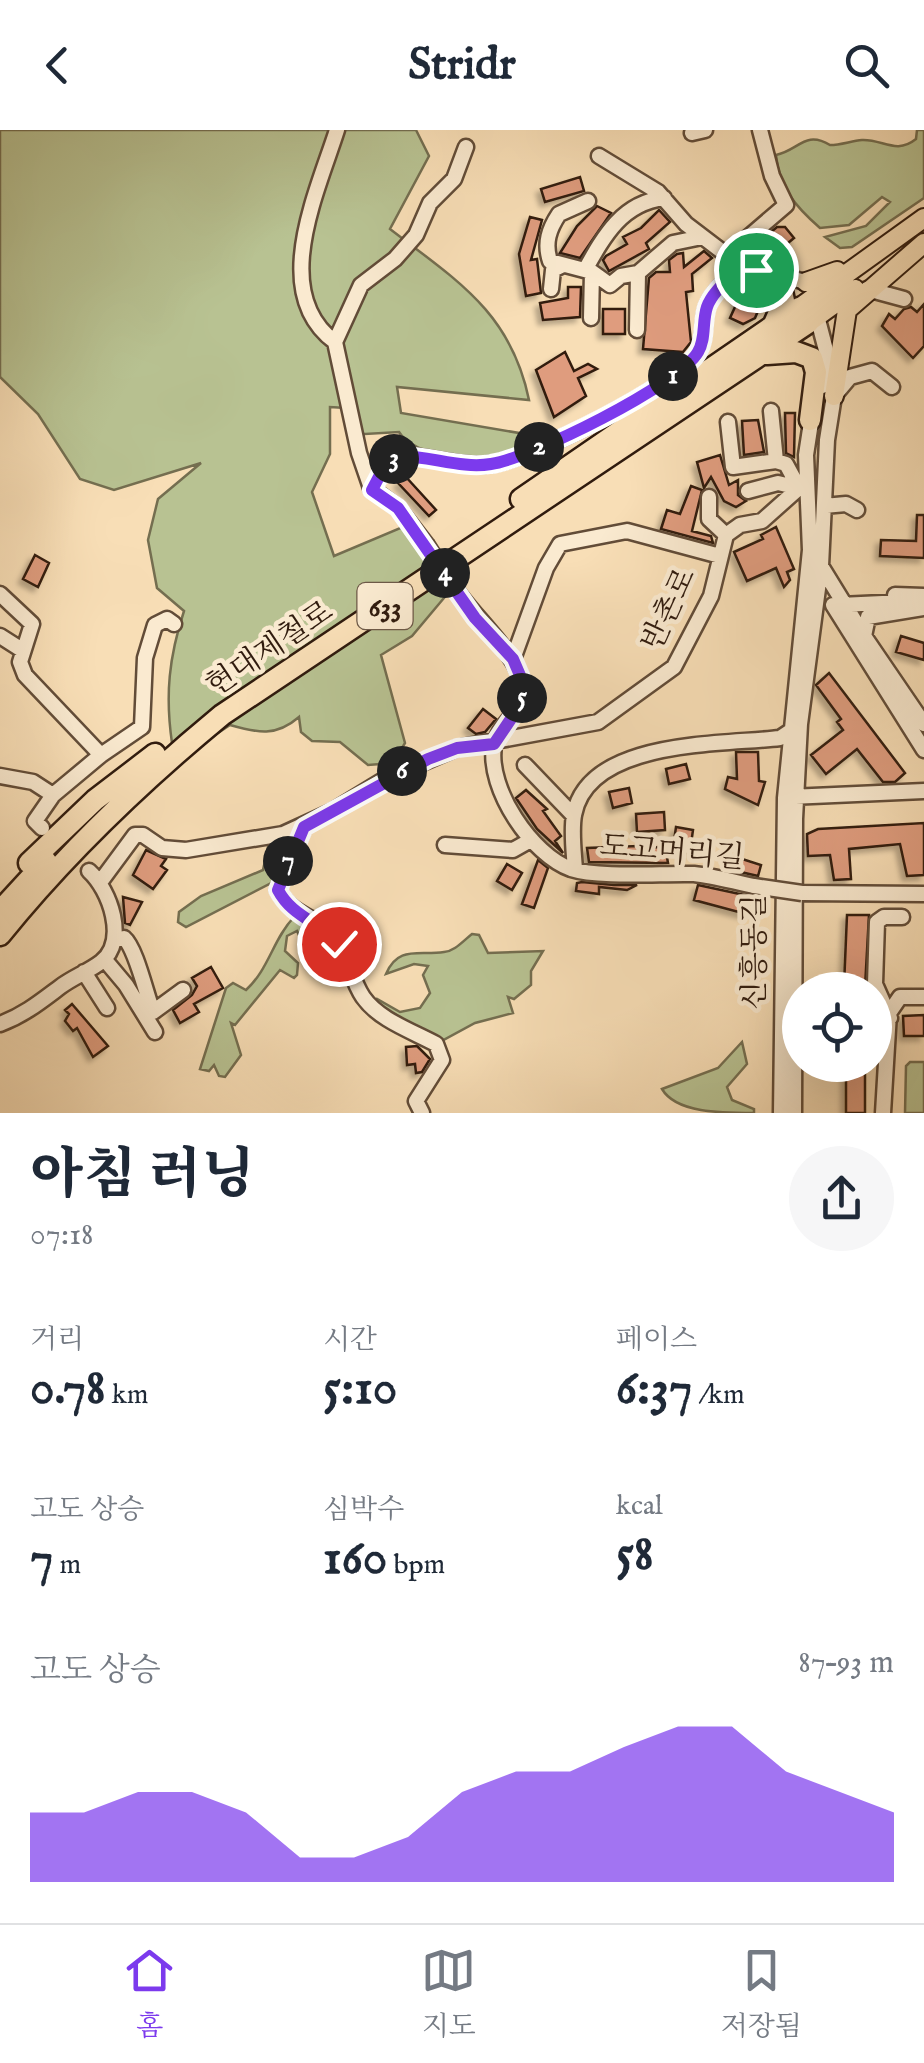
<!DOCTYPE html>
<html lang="ko">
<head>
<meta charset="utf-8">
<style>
  body { margin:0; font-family:"IM FELL English","Noto Serif KR",serif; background:#f6f6f7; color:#1f2937; height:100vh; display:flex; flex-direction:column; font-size:38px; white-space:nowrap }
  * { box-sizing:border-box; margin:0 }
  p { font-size:32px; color:#747a83 }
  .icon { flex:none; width:55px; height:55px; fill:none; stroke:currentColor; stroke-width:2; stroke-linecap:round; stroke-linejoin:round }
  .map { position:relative; height:983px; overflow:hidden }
  .panel { display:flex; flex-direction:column; background:#fff; flex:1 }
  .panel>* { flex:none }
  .fabs { position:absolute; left:782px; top:842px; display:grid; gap:20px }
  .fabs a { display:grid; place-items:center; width:110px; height:110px; border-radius:50%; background:#fff; box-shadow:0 10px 40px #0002; font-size:50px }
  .pin { position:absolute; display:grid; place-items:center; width:85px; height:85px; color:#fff; margin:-42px; border:5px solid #fff; border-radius:50%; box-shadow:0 2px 10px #0007 }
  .km { position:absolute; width:50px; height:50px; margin:-25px; border-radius:50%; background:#222; color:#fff; font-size:28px; line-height:50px; text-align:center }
  .round { display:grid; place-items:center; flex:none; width:105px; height:105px; border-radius:52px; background:#f6f6f7 }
  .head { display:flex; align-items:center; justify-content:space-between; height:170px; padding:0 30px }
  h1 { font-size:55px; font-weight:800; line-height:75px }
  .stats { display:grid; grid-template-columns:repeat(3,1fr); gap:15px; height:170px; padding:10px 30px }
  .stats div { display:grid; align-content:center }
  .stats b { font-size:50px; font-weight:800 }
  .stats small { font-size:28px; font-weight:400 }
  .stats p { font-size:28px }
  .chart { height:280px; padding:20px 30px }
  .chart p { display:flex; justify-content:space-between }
  .chart svg { width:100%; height:180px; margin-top:10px; fill:#7c3aed; opacity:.7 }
  header { display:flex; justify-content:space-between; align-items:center; height:130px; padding:0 30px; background:#fff; font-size:45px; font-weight:800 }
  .menu { display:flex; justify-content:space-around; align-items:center; height:140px; border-top:2px solid #e0e1e3; background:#fff; font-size:28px; color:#747a83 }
  .menu a { display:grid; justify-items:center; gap:5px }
  .menu .selected { color:#7c3aed }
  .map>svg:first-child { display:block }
</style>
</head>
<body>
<header><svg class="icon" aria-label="back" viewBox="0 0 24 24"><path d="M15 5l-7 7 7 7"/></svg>Stridr<svg class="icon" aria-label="search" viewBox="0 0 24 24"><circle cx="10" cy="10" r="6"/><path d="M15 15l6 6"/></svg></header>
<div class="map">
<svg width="924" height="983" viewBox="0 0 924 983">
  <defs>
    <filter id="shadow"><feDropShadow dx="-4.5" dy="4.5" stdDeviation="2.5" flood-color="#0004"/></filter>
  </defs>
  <rect width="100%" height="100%" fill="#f8deb6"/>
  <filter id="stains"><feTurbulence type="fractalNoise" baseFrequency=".002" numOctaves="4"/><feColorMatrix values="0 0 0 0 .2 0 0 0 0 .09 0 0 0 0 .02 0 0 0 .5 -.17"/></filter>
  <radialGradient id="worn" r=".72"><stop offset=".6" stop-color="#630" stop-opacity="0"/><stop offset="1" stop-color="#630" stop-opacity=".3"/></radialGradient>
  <path fill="#b8c292" stroke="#746e50" stroke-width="2.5" d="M0,0H416L429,26L390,99C456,150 511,182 529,270L397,257L401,283L531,305C523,311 514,321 505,325C479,336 413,326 399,302L348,305L346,278L330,277V324L312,362L334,426L405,396L449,462L412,506L381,525L405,613L393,633L368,635L340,612L312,611L301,602L299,587C276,607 258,603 230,595L194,619L172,613C165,565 169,527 184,481L157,458L148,410L158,369L201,333L114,360L80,349L38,284L0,247Z
    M917,0H924V68L852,117L840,118L825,107L866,96L890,72L882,67L849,95L820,98C796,77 779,58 776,25C799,20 805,0 830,15C841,15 851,11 862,10C883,9 896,25 916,9Z
    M291,707L293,716L273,752L186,797L178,792L179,782L201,766L263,740L269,712Z
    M294,787L313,799L305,818L297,801L287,806L285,821L298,833L297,845L294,848L280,840L235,895L231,893L241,925L225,947L219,946L214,935L209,941L200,939L226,858L233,853L246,860C269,839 273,809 294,787Z
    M472,804L479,805L488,823L543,821L531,841V855L514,869L508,867L513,883L475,893L436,914L372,877L377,869L400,882L420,878L430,863L423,845L428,836L414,834L386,844C398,815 419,826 444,822C455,821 463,811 472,804Z
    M742,912L747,934L727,957L732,970L754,979V983C721,983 676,983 662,959L718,938Z
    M910,932H924V983H905L906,936Z"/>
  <path fill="#df9c7e" stroke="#301b0e" stroke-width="2.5" filter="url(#shadow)" d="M580,47L584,61L545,72L541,59Z
    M597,76L611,83L580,128L560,123L577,96Z
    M659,80L670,92L646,113L649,119L609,141L603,130L606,126L627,114L623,107L641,98Z
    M530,87L542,90L531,130L537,129L541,163L526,166L519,124Z
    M777,97H785L794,108L771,127L759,112Z
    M704,121L712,128L692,144L693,161L686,162L691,212L683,222L643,219L649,148L656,142H670L669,130L677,124L683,123L684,137Z
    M568,157H581L580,187L543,190L540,173L568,168Z
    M740,166L760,176L755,188L743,194L730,188Z
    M924,174V216L913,228L882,196L889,184L895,189L904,179L911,177L917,182Z
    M603,179H625V204H603Z
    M565,222L574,241L588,234L597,239L578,248L586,266L554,287L536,240Z
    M785,283H795L794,327L786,323Z
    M758,290L764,322L744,325L742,291Z
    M720,325L729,355L738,350V365L746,371L736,377L724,371L711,347L704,358L697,332Z
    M406,347L436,380L429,386L398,353Z
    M691,356L702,360L692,401L711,406L713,413L661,399L667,380L680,384Z
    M917,385H924V428L880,426L881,410L916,411Z
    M776,397L794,439L787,442L790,450L784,457L776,438L747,451L734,422L763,409L761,405Z
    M35,425L49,433L38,457L23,449Z
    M901,506L924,513V530L896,522Z
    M829,543L905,643L895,652H883L857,619L826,644L811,625L843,600L837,592L841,589L816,555Z
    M483,579L496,589L485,602L476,604L468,598Z
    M736,622H758L759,651L765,652L758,675L725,659L728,647L737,649Z
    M686,634L690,649L669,654L666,639Z
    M629,658L632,673L613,678L609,662Z
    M526,660L547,679L543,681L561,706L555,711L563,723L537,699L516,668Z
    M664,682L665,700L637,702L636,684Z
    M924,693V745L907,746L900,714L849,719L851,749L834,750L830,725L808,726L807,704L818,699Z
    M676,697L693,700L690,721L673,718Z
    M638,716V720L665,716L668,733L589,732L587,718Z
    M146,720L166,729L161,736L167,740L153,759L133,745Z
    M736,727L761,735L758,746L732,740Z
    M538,730L548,738L534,778L522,774Z
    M507,734L522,743L512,760L497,751Z
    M582,752L614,755H637L627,760L599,757V764L576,761L577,753Z
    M698,755L749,766L746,784L694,770Z
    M123,767L142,772L130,795L125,793Z
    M847,785H869L865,857L844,856Z
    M211,837L223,858L194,874L199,882L180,893L173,880L192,865L197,856L192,848Z
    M72,874L108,916L93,927L77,898L73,901L65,891L69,884L65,880Z
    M924,885V906H904L903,886Z
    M417,916L430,929L422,942L416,943L415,934L407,935L406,917Z
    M846,937H865V983H846Z"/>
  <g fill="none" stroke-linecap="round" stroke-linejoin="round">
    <g stroke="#624c38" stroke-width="19">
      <path id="minor" d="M337,0C317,63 269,163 335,212L359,323L371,358L398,378L426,414
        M692,3L705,0
        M599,26L658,62L686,94L741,136L806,152
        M588,71L559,84C549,99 544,113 550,131L592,142L610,155L621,146L638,143L673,113L702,107
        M585,140C604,106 622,73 664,68
        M551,159L553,140L563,135
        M867,159L904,169
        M817,186L827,224L822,256
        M591,188L592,142
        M637,200L638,143
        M335,212L361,155L395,129L416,105L430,73L454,49L466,17
        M771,281L776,331
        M728,292L733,337L776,331L786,334L799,358
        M372,360L382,341L400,325C431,326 461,338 491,334C530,329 679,255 698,222C706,208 702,191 707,177C712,162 730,147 741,136L737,117L786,75L772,46L760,0
        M748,361L778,353L799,358
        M709,367V389L726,405
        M824,376L846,374L857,380
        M453,456C471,483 512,520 521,548C531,580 499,590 494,616C487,659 532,725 571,739C599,748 662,743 694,744C714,746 734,752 754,756
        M0,464L32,494L20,532L25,545L101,625L53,665L35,691L42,698
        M895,465L924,466
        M833,475L924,620
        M840,475L904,472
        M924,478L868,487L864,506L924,594
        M0,506L22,520
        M864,506L821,436L827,310L834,266L850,247L872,241L892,257
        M513,529L546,438L560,414L627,401L720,426
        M101,625L142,597L145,528L155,495L167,489L174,494
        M525,635L574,686
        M0,646L33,652L53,665
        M790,667L924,661
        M304,697L278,760C291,784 307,783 326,799C349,818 348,845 363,867C379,890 412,901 436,914L442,930L416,971L422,983
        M445,715L513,720L529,711
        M575,740C574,723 571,702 574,685C588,609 721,615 780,608L789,602
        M101,751L135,705H143L162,718L186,720L283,704L331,682L385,649L457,618L598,592L674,537L711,466L726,405L740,395L762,391L799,358
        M802,763L924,764
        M115,810L124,808C136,818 146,864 153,882L183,860
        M105,830L126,855L155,902
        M84,842L107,878
        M890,888L875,854L877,792L884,787H902
        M0,894C24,885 40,872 60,857C73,847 88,842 101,832C128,811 110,760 89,741
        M781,983L785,668L810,420L806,325L812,286
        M794,983L795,689L800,594L821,436
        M883,983L889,883L900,867H924"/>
    </g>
    <g stroke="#301b0e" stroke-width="22">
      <path id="major" d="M806,152L837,141
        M799,178L924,88
        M808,193L855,159
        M834,266L847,180L924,113"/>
    </g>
    <g stroke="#301b0e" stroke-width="25">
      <path id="highway" d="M773,196L784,171L779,146
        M767,224L796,222L812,228L816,242L810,290
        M521,369L799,178
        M29,733L95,670L155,624
        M0,781L46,731
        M0,805C66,723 141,652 222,585L808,193"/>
    </g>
    <use href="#minor" stroke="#faead0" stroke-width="14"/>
    <use href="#major" stroke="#f8deb6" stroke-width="18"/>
    <use href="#highway" stroke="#f8deb6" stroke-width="20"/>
    <g stroke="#624c38" stroke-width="19" stroke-linecap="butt">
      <path id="minor-bridge" d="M426,414L453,456
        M754,756L802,763"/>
    </g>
    <use href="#minor-bridge" stroke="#faead0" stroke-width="14"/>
  </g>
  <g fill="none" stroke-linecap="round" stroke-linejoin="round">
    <g stroke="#fff" stroke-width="20">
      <path id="route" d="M339,814C320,792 292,787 278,760L304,697L428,629L457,618L494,614L521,574L522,550L513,529L475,488L398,378L372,360L382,341L400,326C431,326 461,339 491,334C529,329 679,255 698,222C706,209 702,192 707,177C712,162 730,148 741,136L756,140"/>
    </g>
    <use href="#route" stroke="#7c3aed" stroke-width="12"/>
  </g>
  <g text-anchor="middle" stroke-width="9" stroke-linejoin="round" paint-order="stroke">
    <rect fill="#faead0" stroke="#6d5948" stroke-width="2.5" x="357.5" y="453" width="55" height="46" rx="8"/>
    <g font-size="28" font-weight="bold" fill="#301b0e">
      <text x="385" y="486">633</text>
    </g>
    <g font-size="30" fill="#301b0e" stroke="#faead0">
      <text transform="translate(668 479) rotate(-65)" y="10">반촌로</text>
      <text transform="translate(269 518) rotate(-34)" y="10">현대제철로</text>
      <text transform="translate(672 721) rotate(5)" y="10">도고머리길</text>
      <text transform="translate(754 822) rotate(-90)" y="10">신흥동길</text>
    </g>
  </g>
  <rect width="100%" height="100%" filter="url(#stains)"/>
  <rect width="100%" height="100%" fill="url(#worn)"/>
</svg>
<div class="fabs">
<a><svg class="icon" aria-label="locate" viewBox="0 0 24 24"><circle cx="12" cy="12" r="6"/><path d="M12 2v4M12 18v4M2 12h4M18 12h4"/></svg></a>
</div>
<div class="pin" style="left:756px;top:140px;background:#1e9e55"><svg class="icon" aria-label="arrive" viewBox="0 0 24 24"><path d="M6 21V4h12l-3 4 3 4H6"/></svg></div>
<div class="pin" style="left:339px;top:814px;background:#d93025"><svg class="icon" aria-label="check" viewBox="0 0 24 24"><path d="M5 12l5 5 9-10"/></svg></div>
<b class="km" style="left:673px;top:246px">1</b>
<b class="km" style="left:539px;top:317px">2</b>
<b class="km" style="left:394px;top:329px">3</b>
<b class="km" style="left:445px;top:443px">4</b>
<b class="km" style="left:522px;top:568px">5</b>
<b class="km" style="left:402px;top:641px">6</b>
<b class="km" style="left:288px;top:731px">7</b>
</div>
<section class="panel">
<div class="head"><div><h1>아침 러닝</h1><p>07:18</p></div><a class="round"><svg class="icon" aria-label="share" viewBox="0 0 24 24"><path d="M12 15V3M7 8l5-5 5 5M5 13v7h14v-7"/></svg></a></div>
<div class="stats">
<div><p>거리</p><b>0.78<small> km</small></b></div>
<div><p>시간</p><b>5:10</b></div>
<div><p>페이스</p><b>6:37<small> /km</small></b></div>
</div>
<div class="stats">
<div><p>고도 상승</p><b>7<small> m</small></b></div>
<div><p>심박수</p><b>160<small> bpm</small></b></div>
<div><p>kcal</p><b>58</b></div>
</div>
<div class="chart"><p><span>고도 상승</span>87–93 m</p>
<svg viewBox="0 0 160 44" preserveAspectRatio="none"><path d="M0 44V27L10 27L20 22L30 22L40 27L50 38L60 38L70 33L80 22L90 17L100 17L110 11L120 6L130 6L140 17L150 22L160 27V44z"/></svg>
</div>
</section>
<nav class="menu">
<a class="selected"><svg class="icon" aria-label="home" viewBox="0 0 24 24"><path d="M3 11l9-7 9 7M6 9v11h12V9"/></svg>홈</a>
<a><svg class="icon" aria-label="map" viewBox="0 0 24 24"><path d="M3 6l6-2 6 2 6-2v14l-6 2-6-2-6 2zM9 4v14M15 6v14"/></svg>지도</a>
<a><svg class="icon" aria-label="saved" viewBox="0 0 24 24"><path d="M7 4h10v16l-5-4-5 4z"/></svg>저장됨</a>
</nav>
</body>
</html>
